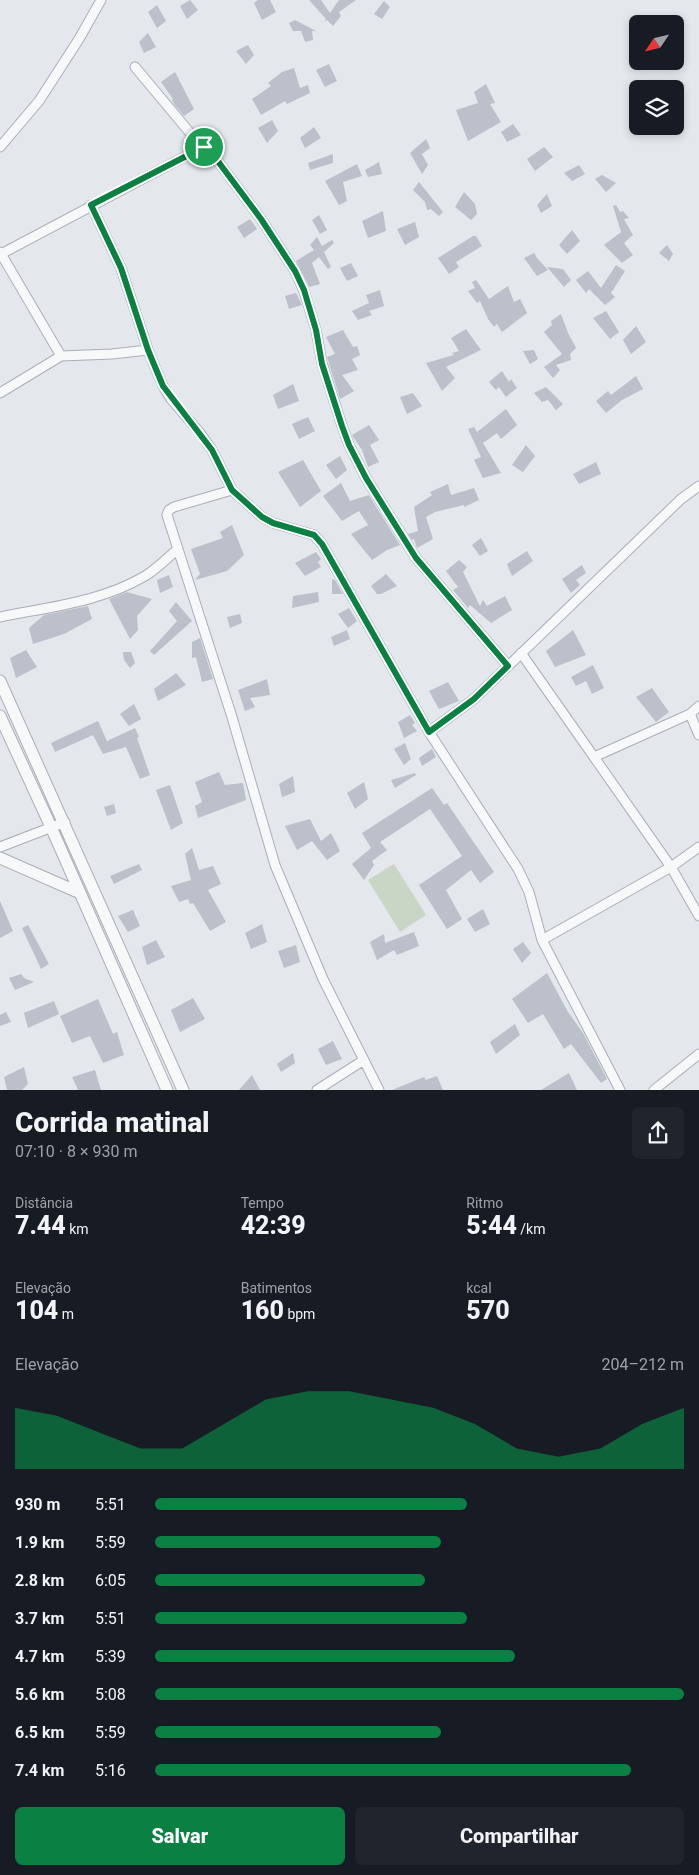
<!DOCTYPE html>
<html lang="pt">
<head>
<meta charset="utf-8">
<style>
  body { margin:0; font-family:Roboto,sans-serif; background:#20242c; color:#f1f3f6; height:100vh; display:flex; flex-direction:column; font-size:19px; white-space:nowrap }
  * { box-sizing:border-box; margin:0 }
  p { font-size:16px; color:#9ea1a6 }
  .icon { flex:none; width:28px; height:28px; fill:none; stroke:currentColor; stroke-width:2; stroke-linecap:round; stroke-linejoin:round }
  .map { position:relative; height:1090px; overflow:hidden }
  .drawer { display:flex; flex-direction:column; background:#171b24; flex:1 }
  .drawer>* { flex:none }
  .needle { width:32px; rotate:235deg }
  .tools { position:absolute; left:629px; top:15px; display:grid; gap:10px }
  .tools a { display:grid; place-items:center; width:55px; height:55px; border-radius:8px; background:#171b24; box-shadow:0 2px 8px #0003; font-size:25px }
  .pin { position:absolute; display:grid; place-items:center; width:42px; height:42px; color:#fff; margin:-21px; border:2px solid #fff; border-radius:50%; box-shadow:0 1px 5px #0007 }
  .round { display:grid; place-items:center; flex:none; width:52px; height:52px; border-radius:8px; background:#20242c }
  .summary { display:flex; align-items:center; justify-content:space-between; height:85px; padding:0 15px }
  h1 { font-size:28px; font-weight:800; line-height:38px }
  .metrics { display:grid; grid-template-columns:repeat(3,1fr); gap:8px; height:85px; padding:5px 15px }
  .metrics div { display:grid; align-content:center }
  .metrics b { font-size:25px; font-weight:800 }
  .metrics small { font-size:14px; font-weight:400 }
  .metrics p { font-size:14px }
  .chart { height:140px; padding:10px 15px }
  .chart p { display:flex; justify-content:space-between }
  .chart svg { width:100%; height:90px; margin-top:5px; fill:#0b8043; opacity:.7 }
  .action { display:flex; gap:10px; margin-top:auto; padding:10px 15px }
  .action a { flex:1; height:58px; border-radius:8px; background:#0b8043; color:#fff; font-size:20px; font-weight:800; line-height:58px; text-align:center }
  .action a+a { background:#20242c; color:#f1f3f6 }
  ul { padding:0 15px; list-style:none; font-size:16px }
  li { display:grid; grid-template-columns:80px 60px 1fr; align-items:center; height:38px }
  li i { height:12px; border-radius:6px; background:#0b8043 }
  .map>svg:first-child { display:block }
</style>
</head>
<body>
<div class="map">
<svg width="699" height="1090" viewBox="0 0 699 1090">
  <rect width="100%" height="100%" fill="#e4e7ec"/>
  <path fill="#c9d6c5" d="M394,864L426,915L400,932L368,880Z"/>
  <path fill="#bbc0ca" d="M190,0L198,10L187,19L180,6Z
    M258,0H270L276,12L262,20L254,3Z
    M309,0H321L330,13L339,0H356L339,12L341,16L333,26L327,20L324,22L326,19Z
    M384,1L390,7L382,19L374,14Z
    M157,5L166,21L157,28L148,12Z
    M295,20L316,31H312L313,40L305,42L301,31H293L289,23Z
    M148,33L156,47L144,53L139,42Z
    M248,45L254,55L246,64L236,51Z
    M329,64L337,81L325,87L316,70Z
    M294,68L300,88L308,85L310,93L287,104L285,101L261,115L252,99L271,86L268,83L282,72Z
    M175,72L194,109L184,116L174,104L172,100L173,99L161,82Z
    M486,84L495,103L490,104L501,122L468,141L456,110L478,103L474,92Z
    M272,120L278,131L267,143L258,128Z
    M513,124L521,135L507,142L501,132Z
    M314,127L321,138L305,148L300,138Z
    M426,139L430,148L422,154L428,165L422,174L410,153Z
    M544,147L553,157L535,171L527,159Z
    M333,154V163L310,170L308,163Z
    M379,162L382,174L368,177L365,170Z
    M357,164L362,176L343,182L347,201L339,205L325,181Z
    M579,165L585,174L572,181L564,173Z
    M602,175L616,183L606,192L595,179Z
    M419,182L443,212L439,216L431,209L427,210L425,202L413,190Z
    M464,192L475,204L477,214L471,220L455,207Z
    M547,194L552,206L541,213L537,205Z
    M616,205L620,212L623,211L629,218L624,219L633,235L624,243L633,255L622,263L604,245L621,232L613,206Z
    M383,211L386,231L368,238L362,221Z
    M319,215L327,230L320,234L312,220Z
    M250,219L257,229L244,238L237,227Z
    M415,222L419,237L405,245L397,229Z
    M572,230L580,241L567,254L559,245Z
    M473,236H476L482,246L456,262L459,267L449,274L438,258Z
    M317,237L322,246L332,240L334,243L324,252L331,267L328,269L319,257L312,263L320,284L309,287L296,261L314,250L310,245Z
    M667,245L673,254L669,261L659,253Z
    M534,253L537,258L548,270L537,276L524,258Z
    M351,263L358,276L347,281L340,268Z
    M616,265L625,271L611,293L615,297L605,305L589,289L586,293L576,280L588,271L601,288Z
    M547,267L563,269L571,280L564,287Z
    M476,280L489,299L508,286L514,302L520,299L527,313L502,332L497,324L494,327L488,319L480,301L477,303L468,291L475,288L472,282Z
    M380,290L384,306L369,311L372,315L358,320L352,311L369,303L366,295Z
    M296,293L302,305L289,309L285,296Z
    M606,311L619,332L610,339L593,318Z
    M561,314L568,333L576,348L570,354L571,360L556,365L560,370L553,378L544,367L562,354L544,332L552,325L551,321Z
    M636,326L646,342L631,354L623,340Z
    M466,329L481,350L446,367L455,378L442,391L426,363L454,355L452,353L459,351L451,338Z
    M343,330L353,347L357,346L360,355L352,359L358,370L342,375L354,391L340,399L327,357L335,354L326,337Z
    M534,350L538,359L530,364L523,351Z
    M502,371L509,382L511,379L517,388L506,397L499,387L496,390L489,382Z
    M636,376L643,389L622,400L606,413L596,401L608,391L611,395Z
    M293,384L299,401L278,409L273,395Z
    M546,387L563,404L556,410L548,400L542,402L534,393Z
    M413,393L422,406L407,414L400,397Z
    M506,409L517,425L501,439L497,433L483,443L501,473L483,478L474,460L481,457L468,429L474,427L477,432Z
    M308,417L315,431L299,439L292,424Z
    M369,425L379,440L370,445L379,462L368,467L362,450L352,435Z
    M526,445L535,456L523,472L512,465Z
    M340,456L347,470L336,479L326,465Z
    M303,460L321,491L300,507L278,472Z
    M596,462L601,474L579,484L573,474Z
    M341,483L350,501L369,495L400,545L387,550L372,560L351,534L368,525L359,511L342,521L323,496Z
    M448,484L451,495L474,488L479,500L464,507V505L435,512L426,517L433,539L417,548L414,539L412,540L408,534L418,531L414,507L432,495L430,492Z
    M232,525L244,555L227,571L195,580L200,574L191,549L223,538L220,532Z
    M481,538L488,551L480,556L472,545Z
    M527,551L533,561L512,576L507,564Z
    M316,552L321,559L318,562L321,567L305,576L295,563Z
    M459,560L467,567L463,572L480,606L483,600L487,606L505,596L512,610L491,623L470,605L468,608L453,590L458,587L446,571Z
    M582,565L586,573L576,580L580,585L571,593L562,579Z
    M386,574L397,586L381,594H377L371,586Z
    M169,575L173,587L160,593L157,580Z
    M332,579L335,580L343,594H332Z
    M127,592L152,599L137,616L138,630L130,639L109,599Z
    M318,592L319,602L292,608L293,596Z
    M176,602L192,621L154,655L150,651L177,621L169,611Z
    M88,606L92,619L64,634L33,644L29,628L44,615Z
    M349,608L357,621L348,628L338,614Z
    M240,614L242,623L230,628L227,617Z
    M347,630L350,639L334,646L331,637Z
    M573,630L586,655L555,667L546,651Z
    M200,638L213,679L202,682L196,657L192,658V642Z
    M26,650L37,667L16,678L10,658Z
    M123,652H131L135,663L130,668L124,660Z
    M593,665L604,688L592,694L586,681L576,686L571,677Z
    M176,673L186,685L158,701L154,689Z
    M267,679L270,695L250,698L255,707L245,711L238,690Z
    M448,682L459,701L439,709L429,691Z
    M652,688L669,712L656,722L636,697Z
    M134,704L141,719L129,726L120,714Z
    M410,715L415,723L412,725L417,731L404,738L398,722Z
    M98,721L107,741L135,728L139,737L137,738L150,775L140,779L126,747L103,754L93,735L55,752L51,743Z
    M405,743L411,759L404,765L394,749Z
    M432,749L436,757L422,766L419,758Z
    M219,772L225,785L243,783L246,800L198,818L195,806L202,802L195,782Z
    M415,773L416,775L395,788L391,780Z
    M293,776L295,792L282,797L279,784Z
    M364,782L368,799L355,809L347,793Z
    M170,785L183,823L171,830L156,790Z
    M432,788L444,805L447,803L494,872L480,883L471,870L446,890L462,919L447,929L419,885L462,856L430,809L380,842L387,850L372,861L374,865L364,880L352,864L371,848L362,833Z
    M114,804L116,813L107,816L104,807Z
    M310,819L321,841L331,833L340,851L327,860L312,841L297,850L285,826Z
    M192,848L199,870L213,866L221,884L208,890L226,922L210,931L193,903L190,904L188,899L179,902L171,886L191,880L185,854Z
    M139,864L142,870L114,884L110,876Z
    M0,901L13,931L0,938Z
    M483,909L490,924L475,932L467,919Z
    M133,910L140,926L128,932L118,916Z
    M262,924L267,942L251,949L245,933Z
    M28,925L49,964L41,969L22,928Z
    M414,932L419,946L397,955L394,950L377,960L370,942L384,934L385,943Z
    M156,940L165,957L147,965L142,947Z
    M523,942L531,953L522,963L513,949Z
    M296,945L300,962L284,968L278,951Z
    M547,973L568,1012L583,1033L607,1079L601,1083L571,1044L564,1049L543,1014L528,1023L512,999Z
    M21,974L24,978L34,982L15,990L9,978Z
    M193,998L205,1019L180,1032L171,1010Z
    M98,999L113,1034L117,1032L124,1055L103,1063L90,1036L72,1043L60,1016Z
    M54,1001L59,1014L28,1028L24,1013Z
    M6,1012L11,1022L0,1026V1015Z
    M515,1024L520,1035L496,1054L490,1042Z
    M333,1041L342,1059L326,1065L318,1049Z
    M293,1053L295,1063L281,1072L277,1064Z
    M24,1067L28,1084L22,1090H7L4,1077Z
    M95,1070L101,1090H78L72,1077Z
    M569,1073L577,1090H541Z
    M252,1075L260,1090H239Z
    M437,1076L443,1090H392L424,1077L426,1080Z"/>
  <g fill="none" stroke-linecap="round" stroke-linejoin="round">
    <g stroke="#a9aeb7" stroke-width="11">
      <path id="minor" d="M135,67L191,134L214,156L261,219L295,271L304,291L316,330L322,363L342,426L349,445L366,478L416,558L508,666
        M0,147L39,101L79,39L101,0
        M91,205L121,268L148,350L163,386L171,399L200,433L212,450L232,490L262,517L273,523L314,535L322,544L429,732L518,869L529,892L542,940L620,1090
        M0,252L61,356
        M1,254L203,147
        M0,393L61,356L112,354L148,350
        M232,490L174,507L169,510L167,515L232,717L275,865L323,979L379,1090
        M0,617C49,607 101,602 145,576C157,569 167,558 178,549
        M521,653L594,757L690,714L699,706
        M690,714L699,735
        M429,732L474,699L681,499L699,486
        M594,757L671,867L699,916
        M0,847L65,822
        M542,940L671,867L699,847
        M317,1090L364,1060
        M654,1090L699,1054"/>
    </g>
    <g stroke="#a9aeb7" stroke-width="13">
      <path id="tertiary" d="M0,681L183,1090
        M0,716L51,827L167,1090
        M0,858L80,893"/>
    </g>
    <use href="#minor" stroke="#f7f8fa" stroke-width="9"/>
    <use href="#tertiary" stroke="#f7f8fa" stroke-width="11"/>
  </g>
  <g fill="none" stroke-linecap="round" stroke-linejoin="round">
    <g stroke="#fff" stroke-width="10">
      <path id="route" d="M204,147L214,156L261,219L295,271L304,290L316,330L322,364L342,426L349,445L366,478L416,558L508,666L474,699L429,732L322,544L314,535L273,523L262,517L232,490L212,450L163,386L148,350L121,268L91,205Z"/>
    </g>
    <use href="#route" stroke="#0b8043" stroke-width="6"/>
  </g>
</svg>
<div class="tools">
<a><svg class="needle" viewBox="-14 -14 28 28"><path d="M0-13l5 13h-10z" fill="#e53935"/><path d="M0 13l5-13h-10z" fill="#9ea1a6"/></svg></a>
<a><svg class="icon" aria-label="layers" viewBox="0 0 24 24"><path d="M12 4l9 5-9 5-9-5zM3 14l9 5 9-5"/></svg></a>
</div>
<div class="pin" style="left:204px;top:147px;background:#1e9e55"><svg class="icon" aria-label="arrive" viewBox="0 0 24 24"><path d="M6 21V4h12l-3 4 3 4H6"/></svg></div>
</div>
<section class="drawer">
<div class="summary"><div><h1>Corrida matinal</h1><p>07:10 · 8 × 930 m</p></div><a class="round"><svg class="icon" aria-label="share" viewBox="0 0 24 24"><path d="M12 15V3M7 8l5-5 5 5M5 13v7h14v-7"/></svg></a></div>
<div class="metrics">
<div><p>Distância</p><b>7.44<small> km</small></b></div>
<div><p>Tempo</p><b>42:39</b></div>
<div><p>Ritmo</p><b>5:44<small> /km</small></b></div>
</div>
<div class="metrics">
<div><p>Elevação</p><b>104<small> m</small></b></div>
<div><p>Batimentos</p><b>160<small> bpm</small></b></div>
<div><p>kcal</p><b>570</b></div>
</div>
<div class="chart"><p><span>Elevação</span>204–212 m</p>
<svg viewBox="0 0 160 44" preserveAspectRatio="none"><path d="M0 44V14L10 18L20 26L30 34L40 34L50 22L60 10L70 6L80 6L90 10L100 14L110 22L120 34L130 38L140 34L150 22L160 14V44z"/></svg>
</div>
<ul>
<li><b>930 m</b>5:51<i style="width:59%"></i></li>
<li><b>1.9 km</b>5:59<i style="width:54%"></i></li>
<li><b>2.8 km</b>6:05<i style="width:51%"></i></li>
<li><b>3.7 km</b>5:51<i style="width:59%"></i></li>
<li><b>4.7 km</b>5:39<i style="width:68%"></i></li>
<li><b>5.6 km</b>5:08<i style="width:100%"></i></li>
<li><b>6.5 km</b>5:59<i style="width:54%"></i></li>
<li><b>7.4 km</b>5:16<i style="width:90%"></i></li>
</ul>
<div class="action"><a>Salvar</a><a>Compartilhar</a></div>
</section>
</body>
</html>
